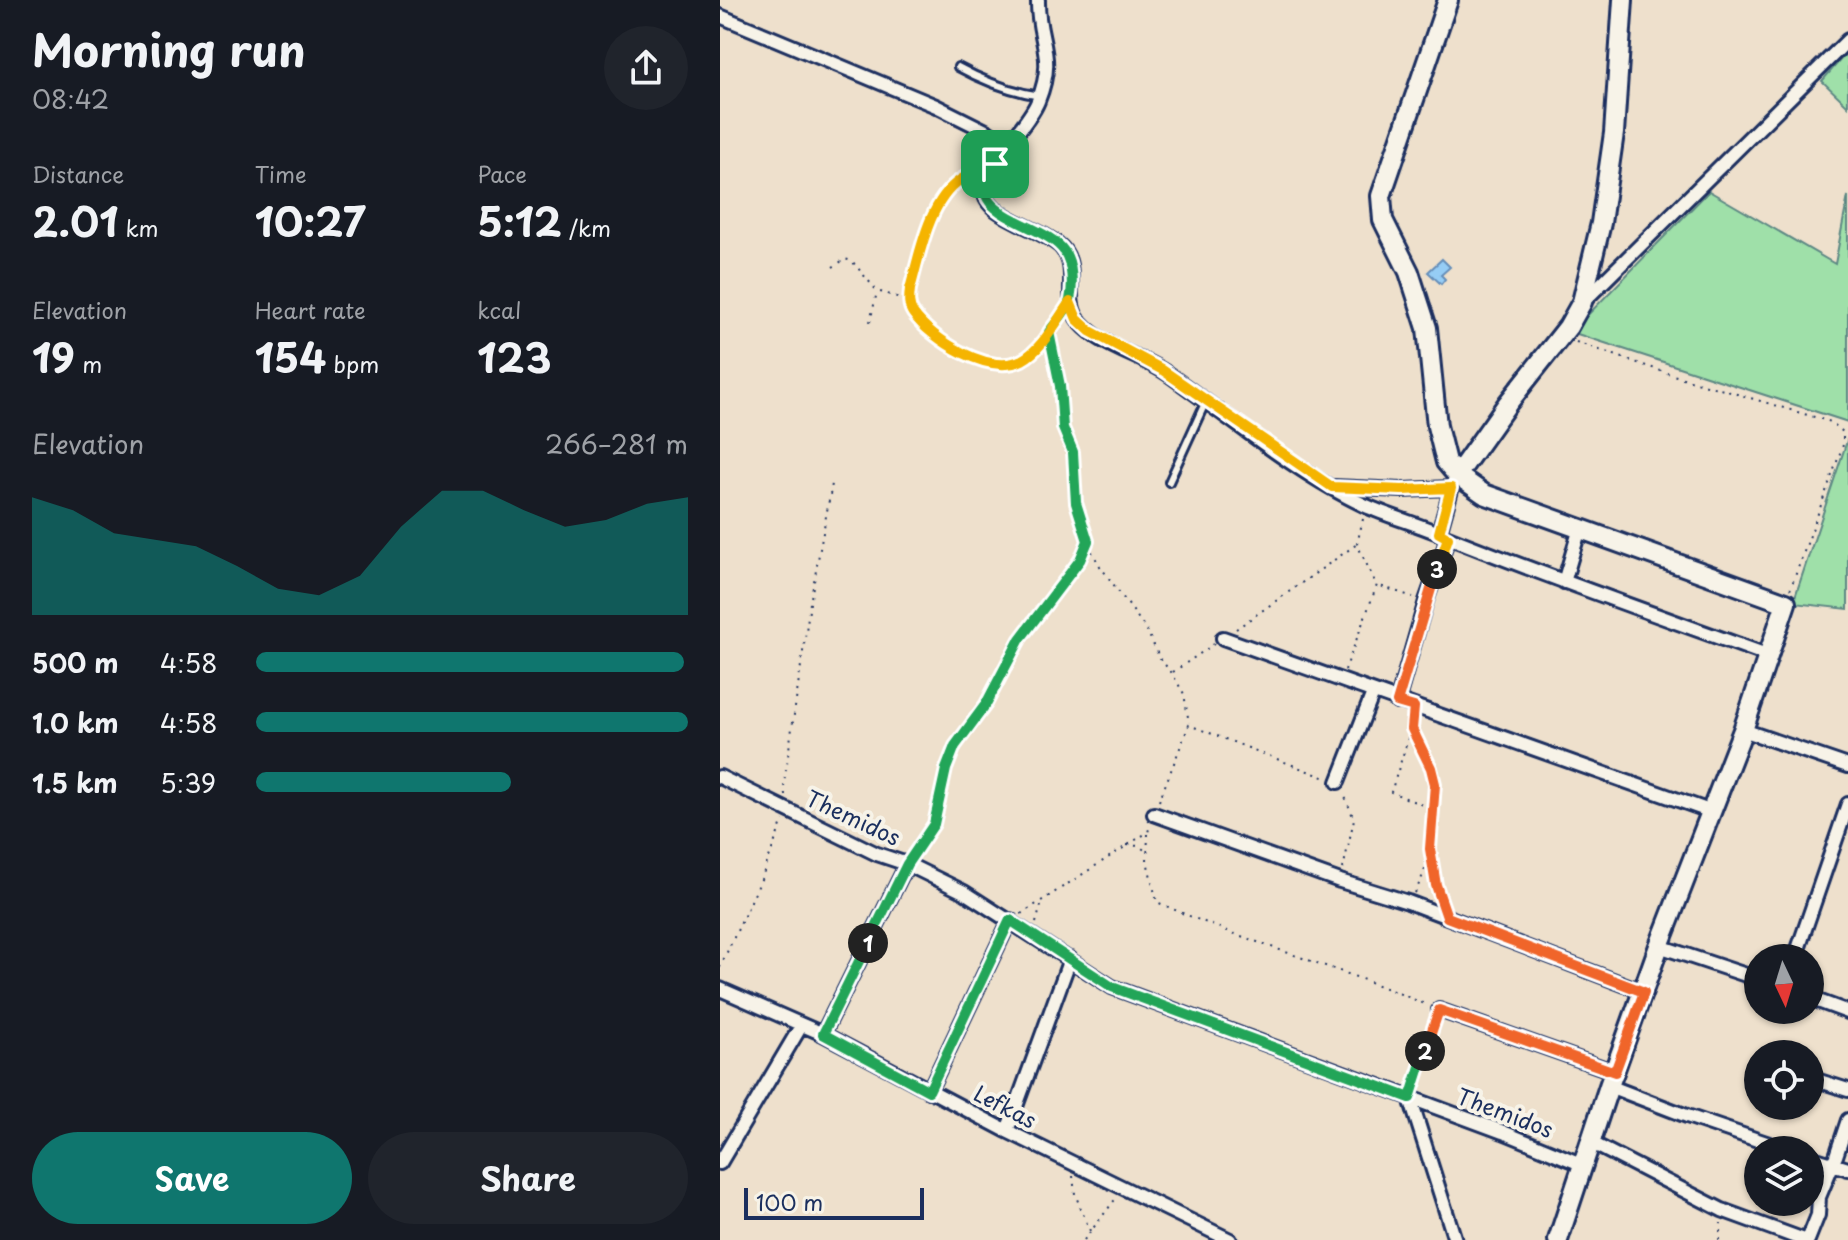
<!DOCTYPE html>
<html lang="en">
<head>
<meta charset="utf-8">
<style>
  body { margin:0; font-family:"Playpen Sans",sans-serif; background:#20242c; color:#f1f3f6; height:100vh; display:flex; flex-direction:column; font-size:30px; white-space:nowrap }
  * { box-sizing:border-box; margin:0 }
  p { font-size:26px; color:#9ea1a6 }
  .icon { flex:none; width:44px; height:44px; fill:none; stroke:currentColor; stroke-width:2; stroke-linecap:round; stroke-linejoin:round }
  .map { position:relative; flex:1; overflow:hidden }
  .side { display:flex; flex-direction:column; background:#171b24; width:720px }
  .side>* { flex:none }
  .needle { width:52px; rotate:176deg }
  .buttons { position:absolute; left:1024px; top:944px; display:grid; gap:16px }
  .buttons a { display:grid; place-items:center; width:80px; height:80px; border-radius:50%; background:#171b24; box-shadow:0 2px 6px #0004; font-size:40px }
  .scale { position:absolute; left:24px; bottom:20px; width:180px; box-sizing:border-box; padding-left:8px; border:4px solid #1b2f5e; border-top:0; font-size:22px; line-height:28px; white-space:nowrap; color:#1b2f5e; -webkit-text-stroke:6px #f7f3e8; paint-order:stroke }
  .pin { position:absolute; display:grid; place-items:center; width:68px; height:68px; color:#fff; margin:-34px; border-radius:16px; box-shadow:0 4px 12px #0006 }
  .km { position:absolute; width:40px; height:40px; margin:-20px; border-radius:50%; background:#222; color:#fff; font-size:22px; line-height:40px; text-align:center }
  .round { display:grid; place-items:center; flex:none; width:84px; height:84px; border-radius:42px; background:#20242c }
  .overview { display:flex; align-items:center; justify-content:space-between; height:136px; padding:0 32px }
  h1 { font-size:44px; font-weight:700; line-height:60px }
  .figures { display:grid; grid-template-columns:repeat(3,1fr); gap:12px; height:136px; padding:8px 32px }
  .figures div { display:grid; align-content:center }
  .figures b { font-size:40px; font-weight:700 }
  .figures small { font-size:22px; font-weight:400 }
  .figures p { font-size:22px }
  .chart { height:224px; padding:16px 32px }
  .chart p { display:flex; justify-content:space-between }
  .chart svg { width:100%; height:144px; margin-top:8px; fill:#0f766e; opacity:.7 }
  .cta { display:flex; gap:16px; margin-top:auto; padding:16px 32px }
  .cta a { flex:1; height:92px; border-radius:48px; background:#0f766e; color:#fff; font-size:32px; font-weight:700; line-height:92px; text-align:center }
  .cta a+a { background:#20242c; color:#f1f3f6 }
  ul { padding:0 32px; list-style:none; font-size:26px }
  li { display:grid; grid-template-columns:128px 96px 1fr; align-items:center; height:60px }
  li i { height:20px; border-radius:10px; background:#0f766e }
  main { display:flex; flex:1; min-height:0 }
  .map>svg:first-child { display:block }
</style>
</head>
<body>
<main>
<section class="side">
<div class="overview"><div><h1>Morning run</h1><p>08:42</p></div><a class="round"><svg class="icon" aria-label="share" viewBox="0 0 24 24"><path d="M12 15V3M7 8l5-5 5 5M5 13v7h14v-7"/></svg></a></div>
<div class="figures">
<div><p>Distance</p><b>2.01<small> km</small></b></div>
<div><p>Time</p><b>10:27</b></div>
<div><p>Pace</p><b>5:12<small> /km</small></b></div>
</div>
<div class="figures">
<div><p>Elevation</p><b>19<small> m</small></b></div>
<div><p>Heart rate</p><b>154<small> bpm</small></b></div>
<div><p>kcal</p><b>123</b></div>
</div>
<div class="chart"><p><span>Elevation</span>266–281 m</p>
<svg viewBox="0 0 160 44" preserveAspectRatio="none"><path d="M0 44V8L10 12L20 19L30 21L40 23L50 29L60 36L70 38L80 32L90 17L100 6L110 6L120 12L130 17L140 15L150 10L160 8V44z"/></svg>
</div>
<ul>
<li><b>500 m</b>4:58<i style="width:99%"></i></li>
<li><b>1.0 km</b>4:58<i style="width:100%"></i></li>
<li><b>1.5 km</b>5:39<i style="width:59%"></i></li>
</ul>
<div class="cta"><a>Save</a><a>Share</a></div>
</section>
<div class="map">
<svg width="1128" height="1240" viewBox="0 0 1128 1240">
  <rect width="100%" height="100%" fill="#eee0cc"/>
  <filter id="ink" filterUnits="userSpaceOnUse"><feTurbulence type="fractalNoise" baseFrequency=".0125" numOctaves="2"/><feDisplacementMap in="SourceGraphic" scale="16" xChannelSelector="R" yChannelSelector="G"/><feConvolveMatrix kernelMatrix="1 2 1 2 8 2 1 2 1" color-interpolation-filters="sRGB"/></filter>
  <g filter="url(#ink)">
    <path fill="#9fe0a9" stroke="#5d8884" stroke-width="2" d="M1128,51V106L1102,81Z
      M989,191L1115,264L1128,196V422L851,332Z
      M1128,438V609L1073,603Z"/>
    <path fill="#96cdf5" stroke="#658eb9" stroke-width="2" d="M722,259L730,267L721,275L725,279L721,284L708,272Z"/>
    <g fill="none" stroke-linecap="round" stroke-linejoin="round">
      <g stroke="#1b2f5e" stroke-width="12">
        <path id="lane" d="M238,67C265,82 289,91 320,96
          M449,482L486,401"/>
      </g>
      <g stroke="#1b2f5e" stroke-width="18">
        <path id="street" d="M318,0C317,42 337,54 318,101C307,129 262,164 265,194C268,217 326,230 342,248C361,270 341,300 360,322C383,348 421,355 448,374C509,417 578,474 644,505C668,516 694,523 718,533C827,577 937,615 1047,655
          M0,16L216,106L268,132L288,146
          M863,302L1128,40
          M614,487L682,490L731,488
          M719,533L733,483
          M844,582L860,528
          M503,638L992,812
          M677,702L706,601L728,538
          M1023,730L1128,766
          M0,777L157,854L187,864L244,892L392,987L783,1132L861,1164
          M618,782L653,693
          M434,814L620,881L688,902L924,992
          M939,946L1038,979
          M1075,958L1128,804
          M0,989L103,1034L287,1131L510,1240
          M1090,998L1128,1012
          M719,1010L895,1072
          M103,1034L187,864
          M1090,1078L1128,1090
          M889,1086L967,1116L1067,1150
          M209,1091L290,920
          M690,1098L735,1240
          M287,1131L350,959
          M870,1142L1002,1210L1084,1240
          M1090,1157L1128,1169
          M0,1163L81,1026
          M1088,1240L1098,1215L1099,1197L1116,1156L1128,1120"/>
      </g>
      <g stroke="#1b2f5e" stroke-width="24">
        <path id="secondary" d="M728,0L661,196L663,220L689,272L707,328L717,426L726,462L737,475
          M838,1240L889,1086L939,946L1023,730L1066,603L764,494L737,475L788,403L848,327L862,302L881,223L894,133L903,0"/>
      </g>
      <path stroke="#1b2f5e" stroke-width="2" stroke-dasharray="2 6" stroke-linecap="butt" d="M257,172C211,192 203,245 190,289C189,298 189,306 194,313C212,340 270,376 302,360C313,354 321,342 328,333
        M113,267L125,259L132,261L157,291L187,300
        M342,313L329,332L340,386L343,428L353,452L356,503L371,550L380,566L426,629L440,659L452,673L464,694L469,723
        M150,322L157,292
        M856,342L953,375L1111,422L1123,432V445L1070,590
        M643,519L637,544L656,584
        M516,629L637,544
        M625,670L657,585L693,597
        M453,672L494,644
        M693,717L692,729L711,768L715,784L710,849L721,900
        M691,730L671,792L712,809
        M65,795L64,784L90,603L112,484
        M439,801L469,725L606,778
        M428,834L427,861L437,902C525,942 619,967 707,1005
        M407,845L419,846L426,851
        M194,854L214,824L226,769L235,746L266,704L300,639L360,560L368,542
        M623,869L634,819L624,794
        M695,893L703,875L710,850
        M301,914L428,832L430,826
        M316,923L322,902
        M0,967L40,882L63,820
        M694,1085L714,1023
        M353,1176L355,1194L370,1231
        M364,1240L397,1197
        M999,1240L1001,1223"/>
      <use href="#lane" stroke="#f7f3e8" stroke-width="6"/>
      <use href="#street" stroke="#f7f3e8" stroke-width="12"/>
      <use href="#secondary" stroke="#f7f3e8" stroke-width="18"/>
    </g>
  </g>
  <g fill="none" stroke-linecap="round" stroke-linejoin="round" filter="url(#ink)">
    <g stroke="#fff" stroke-width="16">
      <path id="split-1" d="M148,943L187,864L214,824L226,769L235,746L266,704L300,639L360,560L368,541L356,503L353,452L343,428L340,386L329,332C335,323 347,311 350,300C353,286 353,264 344,251C324,221 235,216 275,164"/>
    </g>
    <g stroke="#fff" stroke-width="16">
      <path id="split-2" d="M148,943L103,1034L209,1091L290,920L392,987L690,1098L705,1051"/>
    </g>
    <g stroke="#fff" stroke-width="16">
      <path id="split-3" d="M705,1051L719,1010L895,1072L924,992L727,917L716,885L710,849L715,784L711,768L692,729L694,707L677,702L717,569"/>
    </g>
    <g stroke="#fff" stroke-width="16">
      <path id="split-4" d="M275,164C264,169 250,173 240,180C208,202 200,254 190,289C189,298 188,306 193,313C212,340 269,376 302,360C323,349 336,321 350,302L357,319L370,331L441,369L612,487L682,490L731,488L719,533L728,538L717,569"/>
    </g>
    <use href="#split-1" stroke="#22a559" stroke-width="10"/>
    <use href="#split-2" stroke="#22a559" stroke-width="10"/>
    <use href="#split-3" stroke="#f0652b" stroke-width="10"/>
    <use href="#split-4" stroke="#f5b400" stroke-width="10"/>
  </g>
  <g text-anchor="middle" stroke-width="8" stroke-linejoin="round" paint-order="stroke">
    <g font-size="22" fill="#1b2f5e" stroke="#f7f3e8">
      <text transform="translate(133 818) rotate(25)" y="8">Themidos</text>
      <text transform="translate(285 1107) rotate(27)" y="8">Lefkas</text>
      <text transform="translate(785 1113) rotate(21)" y="8">Themidos</text>
    </g>
  </g>
</svg>
<div class="buttons">
<a><svg class="needle" viewBox="-14 -14 28 28"><path d="M0-13l5 13h-10z" fill="#e53935"/><path d="M0 13l5-13h-10z" fill="#9ea1a6"/></svg></a>
<a><svg class="icon" aria-label="locate" viewBox="0 0 24 24"><circle cx="12" cy="12" r="6"/><path d="M12 2v4M12 18v4M2 12h4M18 12h4"/></svg></a>
<a><svg class="icon" aria-label="layers" viewBox="0 0 24 24"><path d="M12 4l9 5-9 5-9-5zM3 14l9 5 9-5"/></svg></a>
</div>
<div class="scale">100 m</div>
<div class="pin" style="left:275px;top:164px;background:#1e9e55"><svg class="icon" aria-label="arrive" viewBox="0 0 24 24"><path d="M6 21V4h12l-3 4 3 4H6"/></svg></div>
<b class="km" style="left:148px;top:943px">1</b>
<b class="km" style="left:705px;top:1051px">2</b>
<b class="km" style="left:717px;top:569px">3</b>
</div>
</main>
</body>
</html>
